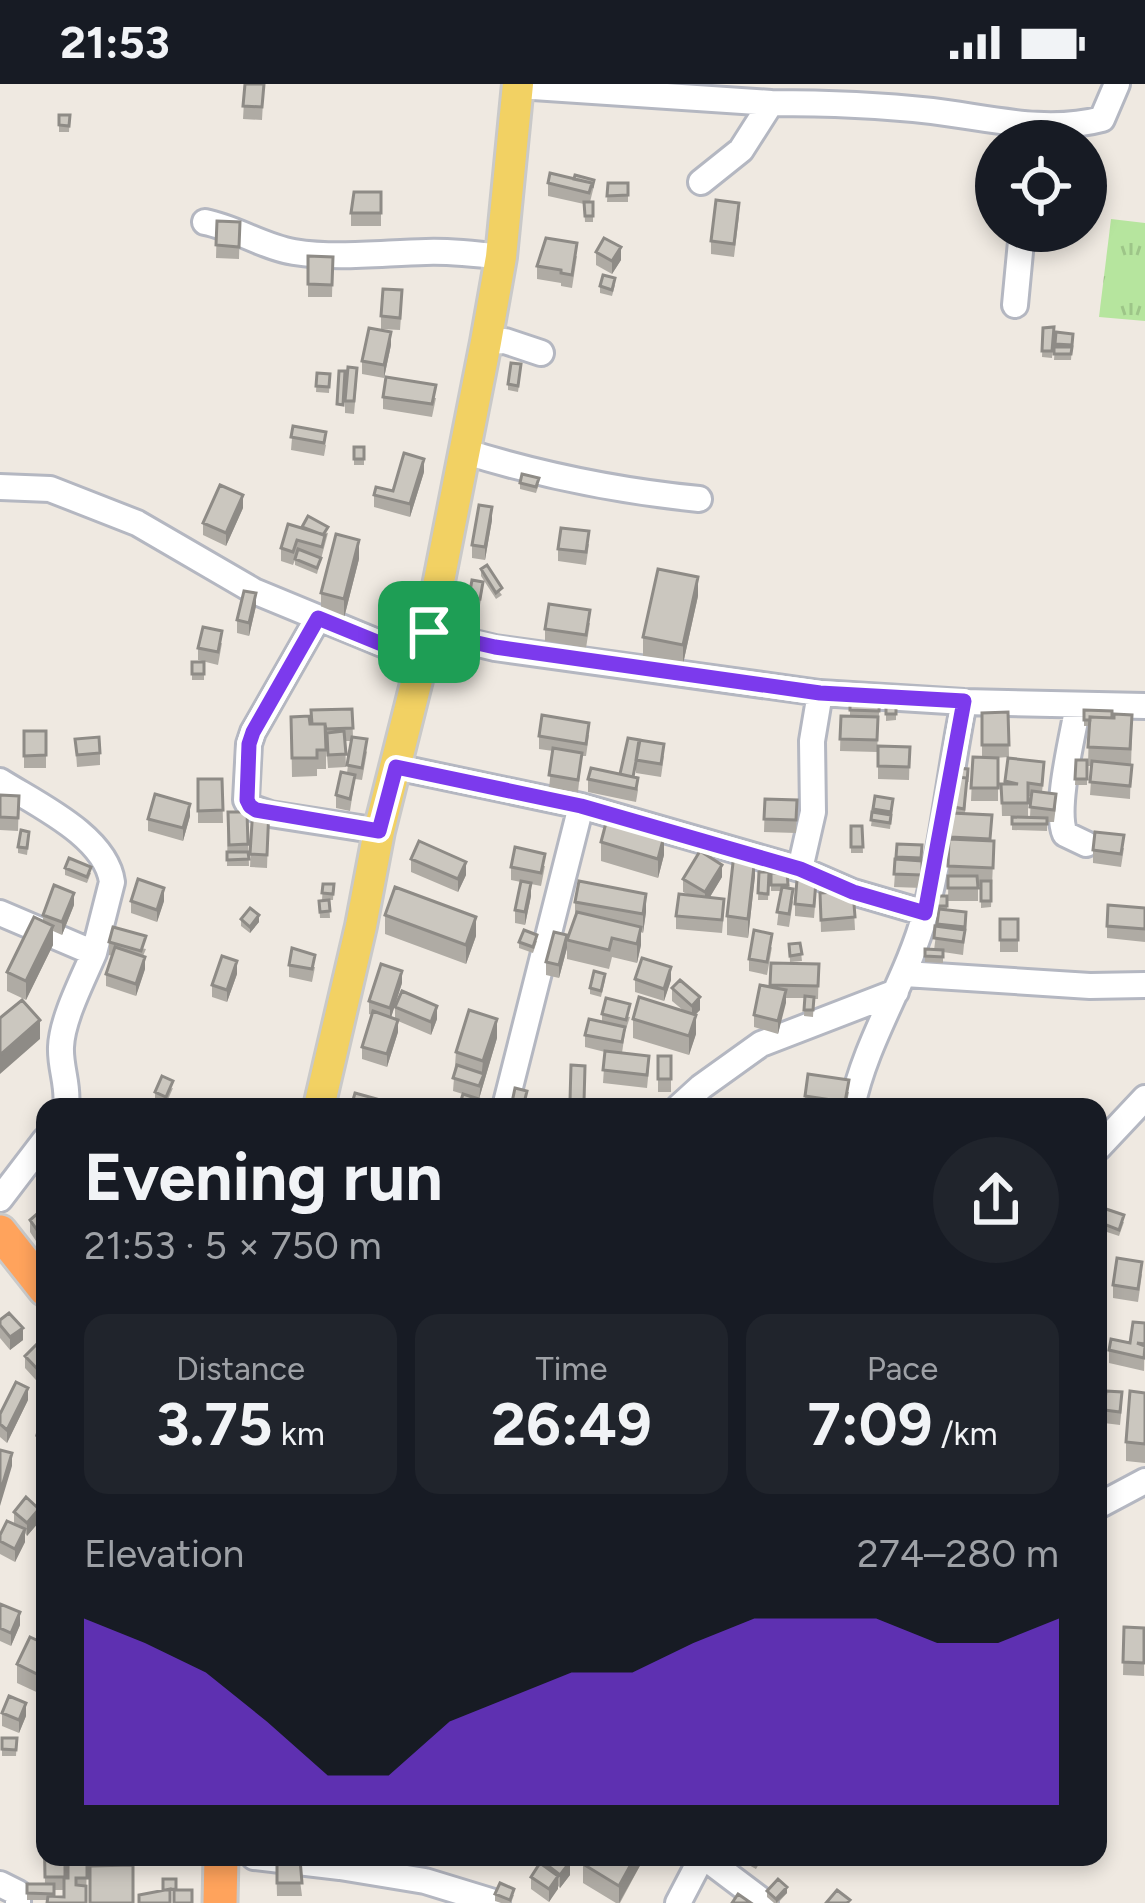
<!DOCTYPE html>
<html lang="en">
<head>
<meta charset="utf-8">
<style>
  body { margin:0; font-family:Figtree,sans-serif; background:#20242c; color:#f1f3f6; height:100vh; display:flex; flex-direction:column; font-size:45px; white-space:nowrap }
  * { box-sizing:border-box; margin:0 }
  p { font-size:39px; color:#9ea1a6 }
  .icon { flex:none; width:66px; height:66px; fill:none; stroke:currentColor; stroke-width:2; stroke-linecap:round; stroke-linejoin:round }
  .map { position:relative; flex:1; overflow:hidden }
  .panel { position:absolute; left:36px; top:1014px; width:1071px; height:768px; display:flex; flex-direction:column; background:#171b24; border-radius:24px; box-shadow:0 6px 18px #0003 }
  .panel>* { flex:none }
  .controls { position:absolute; left:975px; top:36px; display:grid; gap:24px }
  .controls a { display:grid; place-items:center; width:132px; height:132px; border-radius:50%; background:#171b24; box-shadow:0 6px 18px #0003; font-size:60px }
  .pin { position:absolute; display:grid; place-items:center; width:102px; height:102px; color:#fff; margin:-51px; border-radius:24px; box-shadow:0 6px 18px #0006 }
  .round { display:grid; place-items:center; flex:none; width:126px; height:126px; border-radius:63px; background:#20242c }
  .headline { display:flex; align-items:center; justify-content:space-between; height:204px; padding:0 48px }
  h1 { font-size:66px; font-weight:700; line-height:90px }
  .figures { display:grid; grid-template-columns:repeat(3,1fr); gap:18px; height:204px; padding:12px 48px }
  .figures div { display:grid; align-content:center; border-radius:24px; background:#20242c; text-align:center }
  .figures b { font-size:60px; font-weight:700 }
  .figures small { font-size:33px; font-weight:400 }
  .figures p { font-size:33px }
  .chart { height:336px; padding:24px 48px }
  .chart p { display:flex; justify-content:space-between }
  .chart svg { width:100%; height:216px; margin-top:12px; fill:#7c3aed; opacity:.7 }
  .status { display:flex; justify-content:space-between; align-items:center; height:84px; padding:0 60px; background:#171b24; direction:ltr }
  .status svg { height:33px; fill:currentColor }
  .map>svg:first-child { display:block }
</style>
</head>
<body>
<div class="status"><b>21:53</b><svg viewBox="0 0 49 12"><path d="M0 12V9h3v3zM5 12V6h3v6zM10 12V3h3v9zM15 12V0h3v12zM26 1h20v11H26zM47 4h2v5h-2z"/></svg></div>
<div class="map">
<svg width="1145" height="1819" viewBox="0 0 1145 1819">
  <defs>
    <pattern id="grass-tufts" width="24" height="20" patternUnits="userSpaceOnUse" patternTransform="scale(3)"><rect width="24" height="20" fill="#b6e59e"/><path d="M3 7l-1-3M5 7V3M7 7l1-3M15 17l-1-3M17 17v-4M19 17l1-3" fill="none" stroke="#9dc588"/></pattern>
  </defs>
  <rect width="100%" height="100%" fill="#efe9e1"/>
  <path fill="url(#grass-tufts)" d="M1111,135L1145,139V237L1099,233Z"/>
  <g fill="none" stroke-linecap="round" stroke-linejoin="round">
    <g stroke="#b4b7c1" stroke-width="30">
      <path id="minor" d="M518,2L771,19L741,66L701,98
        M771,19C826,19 878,21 932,27C989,34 1046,50 1102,35L1117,0
        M205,138C236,144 263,163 294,168C337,175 382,169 426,168C451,167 476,170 501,173
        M1015,221L1022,147
        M486,258L505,257L541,269
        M463,367C540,391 618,407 699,415
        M0,403L50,405L137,439L254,507L421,576
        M318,534L253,648L249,660L246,716L250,723L270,730L379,747
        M429,548L495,564L820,609L964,618L1145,622
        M1078,621C1073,651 1054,725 1065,750L1086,760
        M396,683L581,722L505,1023
        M0,697C36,720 106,752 112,798L94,869L0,829
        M581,722L800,785L853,808L925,829
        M800,785L813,728L812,657L820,609
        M905,890L1090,902L1145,901
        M66,1023C69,1002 60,984 61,963C62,935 83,895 94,869
        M679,1023L701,1003L761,960L896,908
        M852,1023C866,955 907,897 925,830C943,761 950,688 964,618
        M1098,1064L1145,1014
        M0,1115L45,1056
        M1098,1422L1145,1397
        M254,1773L340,1783L425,1797L497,1819
        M704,1773L765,1819
        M0,1800L18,1809V1819
        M678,1819L702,1773"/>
    </g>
    <g stroke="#c9c9c9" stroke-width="36">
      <path id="major" d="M319,1023L361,842L379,747L429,548L486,258L501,173L518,0"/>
    </g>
    <g stroke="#c9c9c9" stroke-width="39">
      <path id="highway" d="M0,1148L45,1205
        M220,1819L221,1773"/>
    </g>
    <use href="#minor" stroke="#fff" stroke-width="24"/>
    <use href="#major" stroke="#f2d163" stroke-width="30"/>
    <use href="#highway" stroke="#ffa35c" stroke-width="33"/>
  </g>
  <path fill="#afaba4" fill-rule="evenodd" d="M245,0H264L262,36L243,35Z
    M70,31L69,48H59V41Z
    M548,99L594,102L590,118H593V138H585L584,120L548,112Z
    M608,99H628V118H607Z
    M381,108V142H351V129Z
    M739,132L734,173L711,170V157Z
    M217,137L240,138L239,175L216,174Z
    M596,168L621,176L612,190L596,181Z
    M308,172L333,173L332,213H308Z
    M577,172L572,204L561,202V199L537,195V182Z
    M615,201L612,212L600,209V202Z
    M402,219L400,246L381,245V232Z
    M1054,243L1052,274L1042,273L1043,244Z
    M1056,248L1073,250L1071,276H1054Z
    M391,261L384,294L362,290V277Z
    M521,286L518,308L508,306V300Z
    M317,289L330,290L329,309L316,308Z
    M357,296L354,330L345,329V317Z
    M383,313L436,314L432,333L383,325Z
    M293,342L326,361L324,372L291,366Z
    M354,363H364V381H354Z
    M424,388L410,433L374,423V411L393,407Z
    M520,399L539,400L536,409L520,405Z
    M243,424L226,462L203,451V439Z
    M492,436L485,476L472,474V461Z
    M288,440L328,449L317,490L295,481V476L293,481L281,477V464Z
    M589,460L586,481L558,477V465Z
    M359,475L344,534L321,528V509Z
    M481,485L502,511L496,515L481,492Z
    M483,504L480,521L469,519V513Z
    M698,512L683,580L643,572V553Z
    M394,513L407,514L406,534L394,533Z
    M256,522L249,552L237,549V536Z
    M590,539L586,564L545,557V545Z
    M222,559L218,581L198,576V564Z
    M192,578H204V596H192Z
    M850,610H880L877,668L840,667L841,632H850Z
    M896,613V636L886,637V614Z
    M352,625L353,653L367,668L362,696L355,695L350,727L336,724V711L347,689L351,657H345L346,683L328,684L326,657V685H317V692L292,693L291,633L310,640Z
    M1084,626L1112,634L1132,650L1130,715L1090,711L1092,682H1088L1089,642H1084Z
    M1008,628L1009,673L994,674H998V717H971L973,673H982V629Z
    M24,647H46V684H24Z
    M589,651L586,672H582L578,708L549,704L553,667L539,665V652Z
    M628,654L664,672L661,693L636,689V682L634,693L638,706L636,718L588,708V695L620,690Z
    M75,655L100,669V681L77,683Z
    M878,662L910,663L909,696L878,695Z
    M1008,674L1044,690L1042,708L1056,722L1054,738H1047V747L1012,746V733H1030L1031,712H1028V732H1002L1001,700H1005Z
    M1076,676H1087V701H1075Z
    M954,684L968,685L965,729L991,757H994L991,823L981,824V802H978V817H948L949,755L956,704L953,703Z
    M198,695H222L223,739H198Z
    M0,711L19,712L18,747L0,746Z
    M875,712L893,721L890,745L871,742Z
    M765,715L797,716L796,749L764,748Z
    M253,723L269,724L267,784L250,783Z
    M228,728H247L249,782H227Z
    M190,732L183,757L148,747V735Z
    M851,742H862L863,769H851Z
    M29,754L27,771L18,769V763Z
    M601,758L664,771L658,794L601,777Z
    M897,760L922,761V804L894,803Z
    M1124,764L1121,783L1093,779V766Z
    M411,775L466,791L458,808L411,788Z
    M545,782L541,802L531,800V812L525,841L515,839V826L521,798L511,796V783Z
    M65,784L91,789L87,799L65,791Z
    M759,788H769L768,816H758Z
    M771,789H787L788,804L793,818L789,843L777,841L781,807H771Z
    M755,792L748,854L727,851V832Z
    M722,793L710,813L724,827L722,849L676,845V832L689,811L683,808V795Z
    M323,800H334L333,816H322Z
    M853,807L855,846L821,848L820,809Z
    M816,810L814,834L795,832V820Z
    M935,812H947V826L966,840L963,871L943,868V879L925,878V865L934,866L939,828H935Z
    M329,816L330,834H320L319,817Z
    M131,817H164L157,838L131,829Z
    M575,818L646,828L643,849L641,848V861L637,879L612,873L609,885L567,875V856L575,833Z
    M74,821L62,851L53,847V861L26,916L7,907V888L43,837V831Z
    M1145,824V858L1107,854V842Z
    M385,831L476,852L466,880L385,850Z
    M241,835L259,838L250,849L241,842Z
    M1000,835H1018V868H1000Z
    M537,857L533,869L519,864V858Z
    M109,858L146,865L143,872L145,885L136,912L106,902V890L112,872L109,871Z
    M800,859L802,877L790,878L789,860Z
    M772,863L767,891L749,887V875Z
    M567,864L559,894L546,891V878Z
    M771,879L819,880L818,915H814L813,933L804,932L805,914H786L778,950L754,943V931L770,903Z
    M289,881L315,883L312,898L289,893Z
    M237,890L227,918L212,913V901Z
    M635,895L671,896L664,917L635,908Z
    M605,896L601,913L590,910V904Z
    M402,899L391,933L395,934V923L437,935L431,951L398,937V948L387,983L362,975V963L372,931L369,930V917Z
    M672,904L700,926L695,931L696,950L689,971L633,954V935L684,927L672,917Z
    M602,930L630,933L625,948L622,969L649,984L647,1004L603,999L605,968L585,963V951L602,938Z
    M497,954L479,1015L453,1007L456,968Z
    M658,972H671V1008H658Z
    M571,981L585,982L584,1023H570Z
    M173,1004L166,1020L155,1015V1008Z
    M849,1008L846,1023H805V1012Z
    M45,1075V1097L41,1091V1079Z
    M45,1123L40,1163L30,1148V1136Z
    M1124,1138L1119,1152L1101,1146V1139Z
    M1142,1190L1138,1218L1113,1214V1201Z
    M0,1236L23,1256L10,1266L0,1254Z
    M1145,1239L1144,1287L1109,1279V1266L1130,1259Z
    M45,1268V1306L25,1284V1272Z
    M1145,1309V1379L1126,1377V1358Z
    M28,1316L7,1359L0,1353V1330Z
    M1122,1321L1120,1341L1104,1339V1326Z
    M45,1326V1364H37V1351Z
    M14,1428L39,1438L27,1452L25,1449V1458L15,1478L0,1470V1451L14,1440Z
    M0,1520L20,1541L11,1562L0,1557Z
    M45,1541V1612L17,1599V1580L42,1559L41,1546Z
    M1124,1543L1144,1544V1592L1123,1591Z
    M2,1629L26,1632L19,1649L2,1642Z
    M2,1654H17L16,1672H2Z
    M44,1738L45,1773H65V1794H68V1773H87L86,1819H47V1816H27V1800H45ZM54,1806H64V1813L54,1812Z
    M276,1773H297L302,1812H277Z
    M608,1773H642V1778L620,1819H616L583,1799V1780Z
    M763,1773L756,1785L747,1780V1774Z
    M819,1773H844L843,1778L819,1775Z
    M542,1777L570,1791L560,1804L558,1802L549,1818L531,1805V1793L542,1781Z
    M767,1807L787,1809L778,1819H774L767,1813Z
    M495,1810L514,1811L511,1819H501L495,1817Z"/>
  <path fill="#8e8b86" d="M621,163V176L612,190V177Z
    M391,248V261L384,294V281Z
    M424,375V388L410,433V420Z
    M243,411V424L226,462V449Z
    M492,423V436L485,476V463Z
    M359,456V475L344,534V515Z
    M698,493V512L683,580V561Z
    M256,509V522L249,552V539Z
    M190,720V732L183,757V744Z
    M664,752V771L658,794V775Z
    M755,773V792L748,854V835Z
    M466,778V791L458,808V795Z
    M722,781V793L705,821V808Z
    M531,799V812L525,841V828Z
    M164,804V817L157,838V826Z
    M74,809V821L62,851V838Z
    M646,810V828L643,849V830Z
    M259,831V838L250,849V843Z
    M476,833V852L466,880V861Z
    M53,842V861L26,916V897Z
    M641,843V861L637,879V860Z
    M567,851V864L559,894V881Z
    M145,873V885L136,912V900Z
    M237,877V890L227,918V906Z
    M671,883V896L664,917V905Z
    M402,887V899L390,937V924Z
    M786,906V919L778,950V937Z
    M700,913V926L692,934V922Z
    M437,922V935L431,951V938Z
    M696,931V950L689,971V952Z
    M497,935V954L479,1015L483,977Z
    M40,936V955L0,990V971Z
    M398,936V948L387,983V970Z
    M45,1146V1159L40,1163V1150Z
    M23,1244V1256L10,1266V1253Z
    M28,1304V1316L7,1359V1346Z
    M12,1369V1382L0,1422V1409Z
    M39,1425V1438L27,1452V1439Z
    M25,1445V1458L15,1478V1465Z
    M20,1528V1541L11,1562V1549Z
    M26,1619V1632L19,1649V1636Z
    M635,1773H642V1778L619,1819V1802Z
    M570,1778V1791L560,1804V1791Z
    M558,1792V1805L549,1818V1805Z
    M787,1803V1809L776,1819V1815Z"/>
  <path fill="#cbc7bf" stroke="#8e8b86" stroke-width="3" d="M245,0H264L262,23L243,22Z
    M59,31H70L69,42L59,41Z
    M550,89L592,99L589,109L548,99Z
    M575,91L594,96L592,104V99L574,95Z
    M608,99H628V111L607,112Z
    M354,108H381V129H351Z
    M716,116L739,119L734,160L711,157Z
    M584,118H593V132H585Z
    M217,137L240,138L239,163L216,161Z
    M546,154L577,159L572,191L561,189V186L537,182Z
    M604,154L621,163L612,177L596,168Z
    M308,172L333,173L332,201L308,200Z
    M603,191L615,194L612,206L600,202Z
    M383,205L402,206L400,234L381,232Z
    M1054,243L1052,267H1042L1043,244Z
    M369,244L391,248L384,281L362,277Z
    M1056,248L1073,250L1072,261L1055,260Z
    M1054,263H1072L1071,270H1054Z
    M511,279L521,280L518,302L508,300Z
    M348,283L357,284L354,317H345Z
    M339,287H345L343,321L337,320Z
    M317,289L330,290L329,303L316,302Z
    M386,293L436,301L432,320L383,313Z
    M293,342L326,348L324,359L291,353Z
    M354,363H364V375H354Z
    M404,369L424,375L410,420L374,411L376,403L393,407Z
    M522,390L539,394L536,403L520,399Z
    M220,401L243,411L226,449L203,439Z
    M479,421L492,423L485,463L472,461Z
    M308,432L328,443L323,451L302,443Z
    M288,440L325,451L322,463L297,456L293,468L281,464Z
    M561,444L589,447L586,468L558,465Z
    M336,450L359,456L344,515L321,509Z
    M298,465L321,474L317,484L295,475Z
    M487,481L502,504L496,509L481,485Z
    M658,485L698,493L683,561L643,553Z
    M472,496L483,498L480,515L469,513Z
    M244,507L256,509L249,539L237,536Z
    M394,513L407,514L406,527L394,526Z
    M549,520L590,526L586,551L545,545Z
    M203,543L222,547L218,568L198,564Z
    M192,578H204V590H192Z
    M850,610H880L879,627L850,626Z
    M896,613V630H886V614Z
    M352,625L353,644L326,645L325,640H312L311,626Z
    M1084,626L1112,627V634L1090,633V636H1084Z
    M1008,628L1009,661H982V629Z
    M1114,630L1132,631L1130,665L1088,663L1090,633L1114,634Z
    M542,631L589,639L586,660L539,652Z
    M309,632L310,640H325L326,666H317V674H292L291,633Z
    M841,632L878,633L877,656L840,655Z
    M24,647H46V671L24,672Z
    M344,647L346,670L328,671L327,649Z
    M99,653L100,669L77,671L75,655Z
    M352,653L367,655L362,684L347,681Z
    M628,654L640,656L633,693L620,690Z
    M639,656L664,660L661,680L636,676Z
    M878,662L910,663L909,683L878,682Z
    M553,664L582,669L578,696L549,691Z
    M973,673L998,674V704H971Z
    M1008,674L1044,678L1042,701L1028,699V719H1002L1001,700H1018L1005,697Z
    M1076,676H1087V695H1075Z
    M1092,677L1132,681L1130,702L1090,698Z
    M591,684L638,694L636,705L588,695Z
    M954,684L968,685L967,698V694L957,693L956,697H953Z
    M341,688L355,691L350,715L336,711Z
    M957,693L967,694L964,725L954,723Z
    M198,695H222L223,726L198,727Z
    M1032,707L1056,710L1054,726L1030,723Z
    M155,710L190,720L183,744L148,735Z
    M0,711L19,712L18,734L0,733Z
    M875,712L893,715L891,728L873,725Z
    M765,715L797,716L796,736L764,735Z
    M253,723L269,724L267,771L250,770Z
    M228,728H247L248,760L229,761Z
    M872,728L891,731L890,739L871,736Z
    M951,729L992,731L990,755L950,753Z
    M1012,733L1047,734V740H1012Z
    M607,735L664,752L658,775L601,758Z
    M851,742H862L863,763H851Z
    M21,746L29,748L27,764L18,763Z
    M1095,748L1124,751L1121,770L1093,766Z
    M949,755L994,757L993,784L948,782Z
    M419,757L466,778L458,795L411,775Z
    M897,760L922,761L921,774L896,773Z
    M515,763L545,770L541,789L511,783Z
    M700,767L722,781L705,808L683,795Z
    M227,768H248L249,775L227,776Z
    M734,770L755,773L748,835L727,832Z
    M69,774L91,783L87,793L65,784Z
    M895,775L922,777V791L894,790Z
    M759,788H769L768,810L758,809Z
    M771,789H787L788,801H771Z
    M948,792H977L978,804H948Z
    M138,795L164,804L157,826L131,817Z
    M797,796L816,797L814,822L795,820Z
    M521,797L531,799L525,828L515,826Z
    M579,797L646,810L643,830L575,818Z
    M981,797H991V817H981Z
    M323,800H334L333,810L322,809Z
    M54,801L74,809L62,838L43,831Z
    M395,803L476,833L466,861L385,831Z
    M782,803L793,805L789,830L777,828Z
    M853,807L855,833L821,836L820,809Z
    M679,810L724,815L722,836L676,832Z
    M935,812H947V822H935Z
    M329,816L330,827L320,828L319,817Z
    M1108,821L1145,824V845L1107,842Z
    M250,824L259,831L250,843L241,835Z
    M939,825L966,828L965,843L937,840Z
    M577,828L641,843L637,860L612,854L609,866L567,856Z
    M34,833L53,842L26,897L7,888Z
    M1000,835H1018V856H1000Z
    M935,842L965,846L963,858L934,854Z
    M113,843L146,852L141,867L109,858Z
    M524,846L537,851L533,863L519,858Z
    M754,846L772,850L767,878L749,875Z
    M554,848L567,851L559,881L546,878Z
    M800,859L802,870L790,872L789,860Z
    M115,863L145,873L136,900L106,890Z
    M292,864L315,871L312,885L289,881Z
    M925,865L943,866V873L925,872Z
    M222,872L237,877L227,906L212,901Z
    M642,874L671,883L664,905L635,895Z
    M771,879L819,880L818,902L770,901Z
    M381,880L402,887L390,924L369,917Z
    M594,887L605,890L601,907L590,904Z
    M680,896L700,913L692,922L672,904Z
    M760,901L786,906L778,937L754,931Z
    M402,907L437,922L431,938L395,923Z
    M805,912L814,913L813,926H804Z
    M639,913L696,931L689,952L633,935Z
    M606,914L630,920L626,936L602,930Z
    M22,916L40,936L0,971V934Z
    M469,926L497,935L483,977L456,968Z
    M373,927L398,936L387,970L362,963Z
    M589,935L625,943L622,958L585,951Z
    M605,967L649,972L647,991L603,986Z
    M658,972H671V995H658Z
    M457,981L484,990L479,1002L453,994Z
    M571,981L585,982L584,1018L570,1017Z
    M808,990L849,996L845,1018L805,1012Z
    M162,992L173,997L166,1013L155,1008Z
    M515,1004L527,1007L523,1023H511Z
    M355,1009L377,1015L375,1023H351Z
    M463,1010L491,1019L489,1023H459Z
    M45,1123V1146L40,1150L30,1136Z
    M1106,1125L1124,1131L1119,1146L1101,1139Z
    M1117,1174L1142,1178L1138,1205L1113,1201Z
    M9,1229L23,1244L10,1253L0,1241V1236Z
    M1133,1238L1145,1239V1260L1137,1259L1145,1262L1144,1274L1109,1266L1111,1255L1130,1259Z
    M38,1259L45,1268V1293L25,1272Z
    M16,1298L28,1304L7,1346L0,1340V1330Z
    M1106,1307L1122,1308L1120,1328L1104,1326Z
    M1130,1307L1145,1309V1360L1126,1358Z
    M44,1326L45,1351H37Z
    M0,1366L12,1369L0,1409Z
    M26,1413L39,1425L27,1439L14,1428Z
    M7,1437L25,1445L15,1465L0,1457V1451Z
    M0,1520L20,1528L11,1549L0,1544Z
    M1124,1543L1144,1544V1579L1123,1578Z
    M30,1553L45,1560V1594L17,1580Z
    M9,1612L26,1619L19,1636L2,1629Z
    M2,1654H17L16,1666L2,1665Z
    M44,1738L45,1773H65V1793H45Z
    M68,1773H87V1794H76V1801L86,1802V1819H47L48,1812L64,1813V1794H68Z
    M92,1773H101V1781L92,1782Z
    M105,1773H129V1781H105Z
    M277,1773L300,1775L302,1799H277Z
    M545,1773H563L570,1778L560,1791L542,1777Z
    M586,1773L610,1774L635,1773L619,1802L583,1780Z
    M540,1779L558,1792L549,1805L531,1793Z
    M133,1781V1819H90V1782Z
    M163,1795H176V1805L163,1806Z
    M778,1795L787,1803L776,1815L767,1807Z
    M500,1799L514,1805L510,1816L495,1810Z
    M27,1800H54V1810L27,1809Z
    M170,1805V1819H139V1811Z
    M174,1806H192V1819H174Z
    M837,1806L850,1816L847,1819H826Z
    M738,1810L751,1819H732Z"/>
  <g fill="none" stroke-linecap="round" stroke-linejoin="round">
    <g stroke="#fff" stroke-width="24">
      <path id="route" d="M318,534L421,576L429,548L495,563L820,609L964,617L925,829L853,808L800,785L581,722L396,683L379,747L256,726L250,722L247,716L249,660L253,648Z"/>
    </g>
    <use href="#route" stroke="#7c3aed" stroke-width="15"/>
  </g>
</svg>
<div class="controls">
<a><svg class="icon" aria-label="locate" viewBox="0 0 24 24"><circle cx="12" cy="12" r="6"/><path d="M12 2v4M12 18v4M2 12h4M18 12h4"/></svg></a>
</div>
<div class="pin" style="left:429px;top:548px;background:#1e9e55"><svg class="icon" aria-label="arrive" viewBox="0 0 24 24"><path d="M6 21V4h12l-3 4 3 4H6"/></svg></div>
<section class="panel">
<div class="headline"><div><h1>Evening run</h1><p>21:53 · 5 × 750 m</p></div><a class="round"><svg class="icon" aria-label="share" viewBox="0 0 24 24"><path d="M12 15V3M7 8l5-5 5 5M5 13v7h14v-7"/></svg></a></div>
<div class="figures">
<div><p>Distance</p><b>3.75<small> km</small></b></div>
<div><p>Time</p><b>26:49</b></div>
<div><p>Pace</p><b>7:09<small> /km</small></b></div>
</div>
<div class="chart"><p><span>Elevation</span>274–280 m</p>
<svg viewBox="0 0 160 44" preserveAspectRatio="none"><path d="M0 44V6L10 11L20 17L30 27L40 38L50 38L60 27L70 22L80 17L90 17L100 11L110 6L120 6L130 6L140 11L150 11L160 6V44z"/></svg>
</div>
</section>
</div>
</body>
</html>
